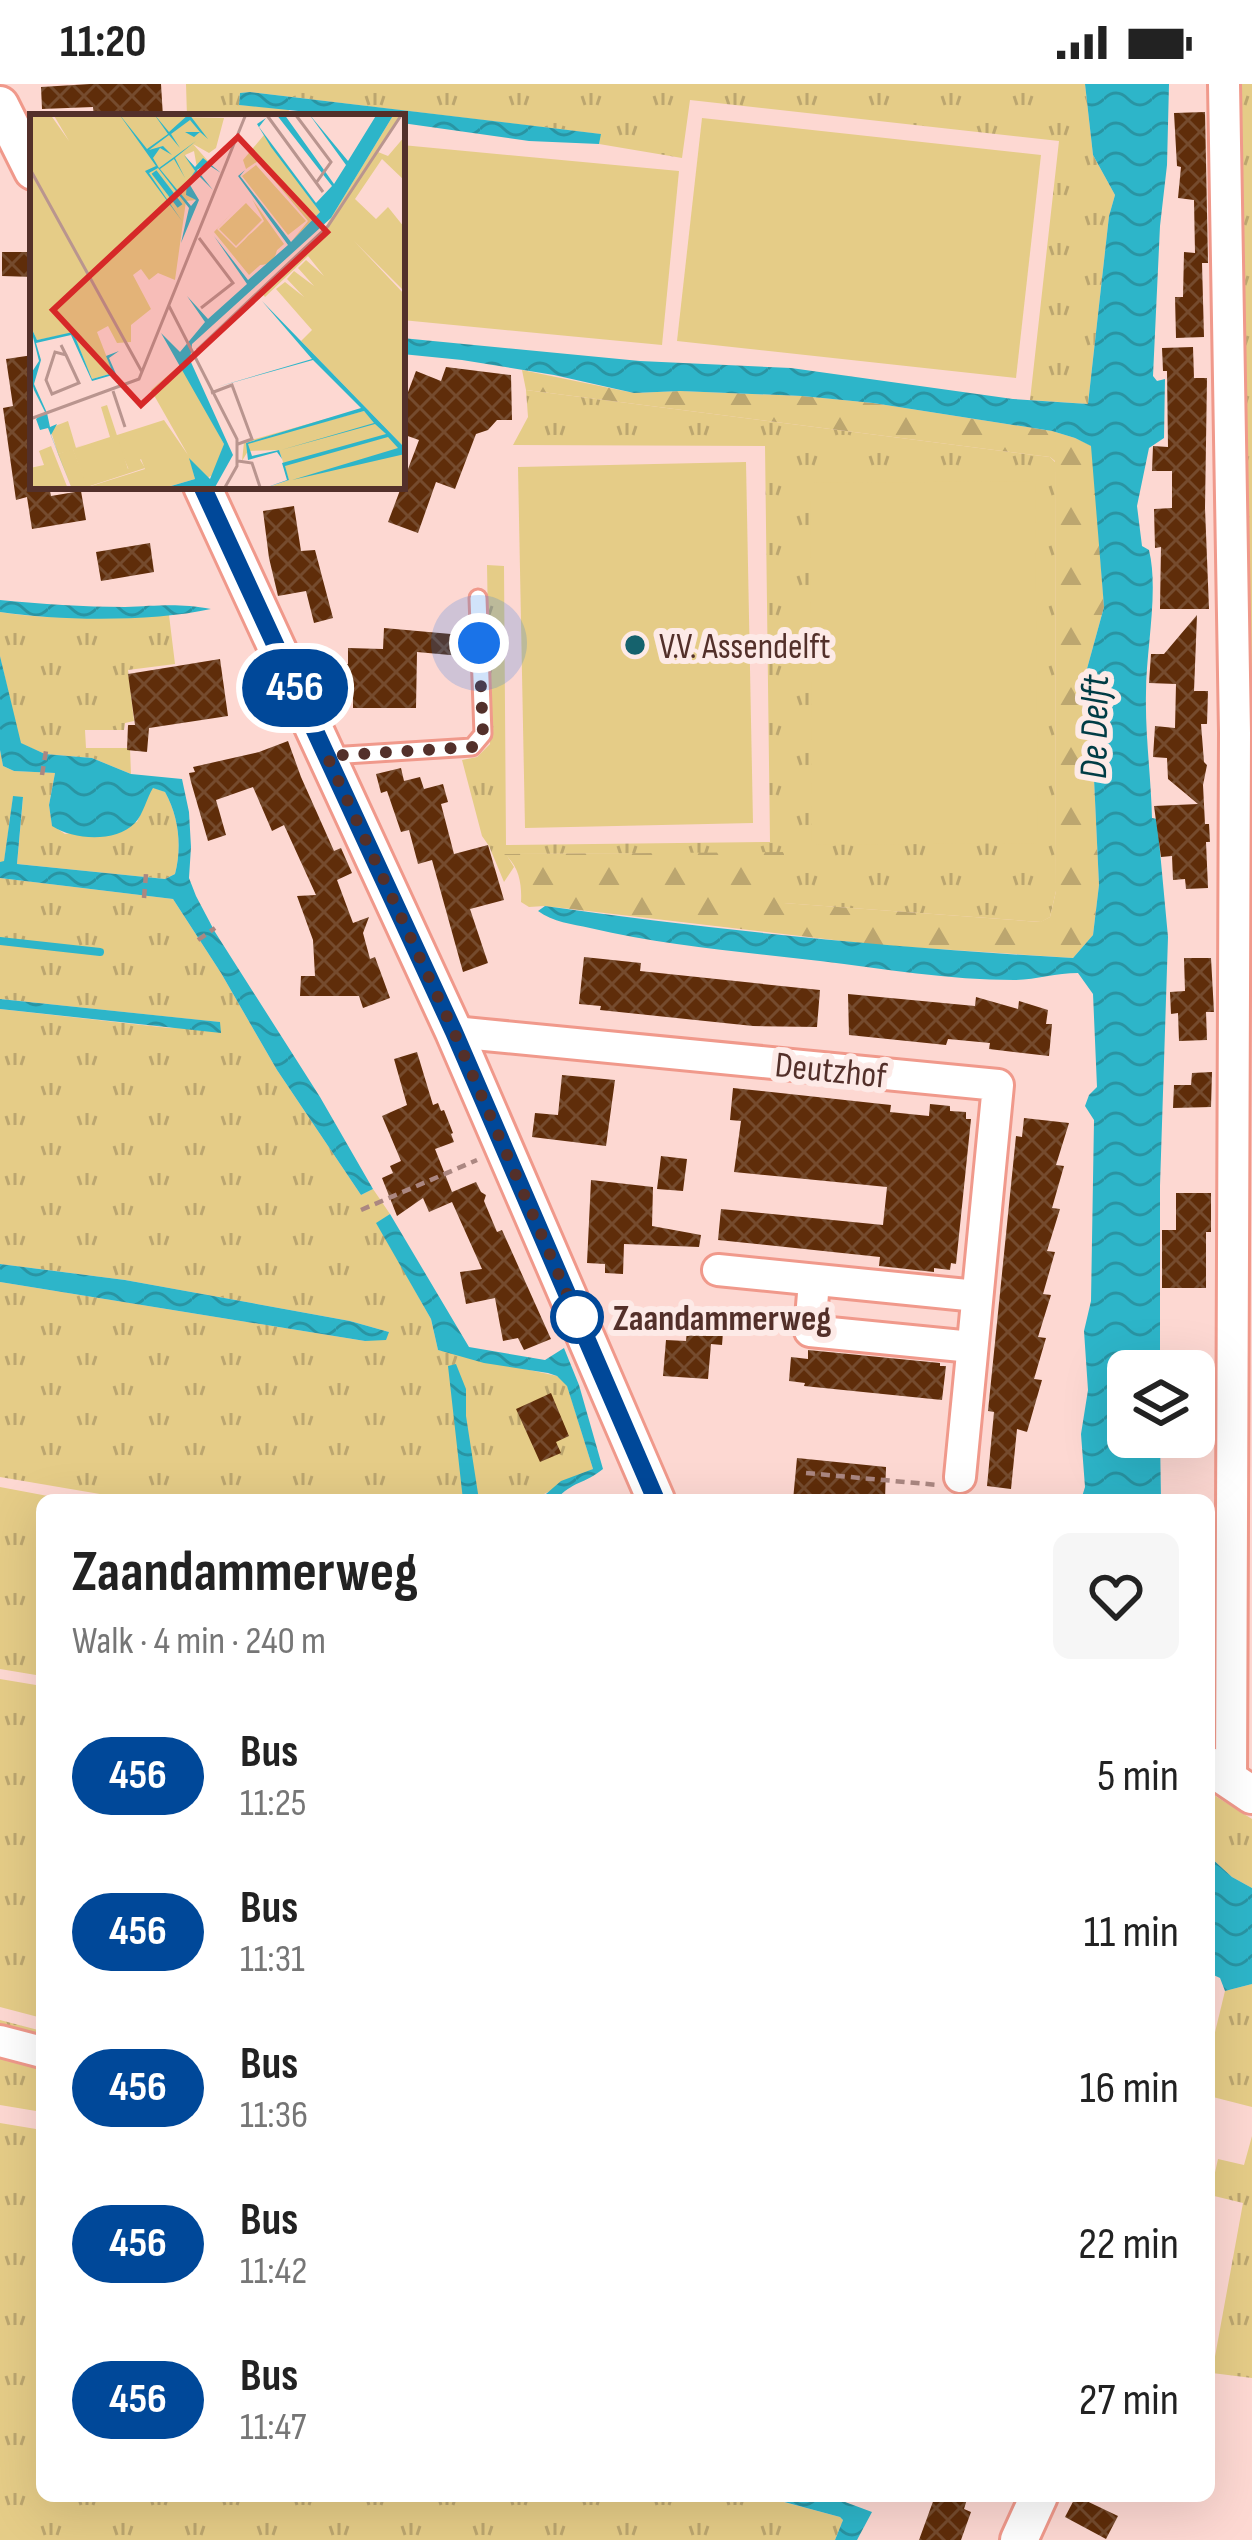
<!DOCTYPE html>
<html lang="en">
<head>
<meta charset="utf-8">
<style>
  :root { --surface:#fff; --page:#f6f6f6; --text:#222; --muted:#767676 }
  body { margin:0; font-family:"Sofia Sans Condensed",sans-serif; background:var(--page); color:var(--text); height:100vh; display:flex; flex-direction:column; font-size:45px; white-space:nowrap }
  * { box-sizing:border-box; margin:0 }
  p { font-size:39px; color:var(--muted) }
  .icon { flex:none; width:66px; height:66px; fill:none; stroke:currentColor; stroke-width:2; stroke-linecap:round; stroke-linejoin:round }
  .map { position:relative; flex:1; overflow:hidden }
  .panel { position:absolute; left:36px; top:1410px; width:1179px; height:1008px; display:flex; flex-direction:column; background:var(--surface); border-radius:18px; box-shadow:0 12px 48px #0002 }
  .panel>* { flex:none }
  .badge { padding:0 24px; border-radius:39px; font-size:42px; line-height:78px }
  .buttons { position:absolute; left:1107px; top:1266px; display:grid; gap:24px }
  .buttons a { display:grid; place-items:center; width:108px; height:108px; border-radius:18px; background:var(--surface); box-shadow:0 12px 48px #0002; font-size:60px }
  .you { position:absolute; width:60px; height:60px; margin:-30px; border:9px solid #fff; border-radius:50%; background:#1a73e8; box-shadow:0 0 0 18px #1a73e833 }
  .map>.badge { position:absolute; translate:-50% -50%; box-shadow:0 0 0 6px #fff }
  .round { display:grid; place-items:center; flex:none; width:126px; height:126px; border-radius:18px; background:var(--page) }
  .summary { display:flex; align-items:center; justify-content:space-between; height:204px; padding:0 36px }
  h1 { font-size:57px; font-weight:700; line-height:90px }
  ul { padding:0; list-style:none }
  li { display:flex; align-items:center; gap:36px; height:156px; padding:0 36px }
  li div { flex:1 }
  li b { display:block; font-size:45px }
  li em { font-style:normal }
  li .badge { min-width:132px; font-weight:700; text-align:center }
  .status { display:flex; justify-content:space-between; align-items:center; height:84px; padding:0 60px; background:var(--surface); direction:ltr }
  .status svg { height:33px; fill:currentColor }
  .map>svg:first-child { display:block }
</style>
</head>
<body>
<div class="status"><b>11:20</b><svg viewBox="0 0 49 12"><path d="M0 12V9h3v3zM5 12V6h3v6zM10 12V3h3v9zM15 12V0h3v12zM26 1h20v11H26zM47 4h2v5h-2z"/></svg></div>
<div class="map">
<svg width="1252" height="2456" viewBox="0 0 1252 2456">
  <defs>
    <pattern id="grass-tufts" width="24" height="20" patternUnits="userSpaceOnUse" patternTransform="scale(3)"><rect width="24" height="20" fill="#e5cc87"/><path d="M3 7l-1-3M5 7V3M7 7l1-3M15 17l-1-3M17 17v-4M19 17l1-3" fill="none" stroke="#bca66f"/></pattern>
    <pattern id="forest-firs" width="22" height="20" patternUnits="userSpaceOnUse" patternTransform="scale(3)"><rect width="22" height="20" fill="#e5cc87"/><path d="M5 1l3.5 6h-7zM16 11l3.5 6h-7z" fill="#bca66f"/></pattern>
    <pattern id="water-waves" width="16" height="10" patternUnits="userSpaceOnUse" patternTransform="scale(3)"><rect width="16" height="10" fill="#2db5c9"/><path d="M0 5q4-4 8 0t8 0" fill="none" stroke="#2994a3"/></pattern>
    <pattern id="building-cross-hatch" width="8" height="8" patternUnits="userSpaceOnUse" patternTransform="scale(3)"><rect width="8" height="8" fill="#5f2d0a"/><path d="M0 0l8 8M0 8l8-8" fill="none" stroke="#754b2e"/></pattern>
  </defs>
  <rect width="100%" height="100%" fill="#fdd8d2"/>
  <!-- grass -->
  <g fill="url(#grass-tufts)">
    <polygon points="186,0 1085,0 1093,71 1115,111 1109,132 1088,320 1030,316 1059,57 690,16 682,74 599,60 600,50 250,8 240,9 239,21 289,25 288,33 187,33"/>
    <polygon points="1232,0 1252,0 1252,865 1243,865"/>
    <polygon points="526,306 1050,373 1055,378 1056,807 1050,833 1041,838 783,819 784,769 506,770 514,783 504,798 489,762 482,752 462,676 477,673 490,660 487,481 504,482 506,761 770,758 765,362 513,361 528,333"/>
    <path d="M0,528C56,537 112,533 169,531L175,580L128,586L134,637L125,639L124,646H85L86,664H130L131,690L92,674L45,670L20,659L0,572Z"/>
    <path d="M0,666L3,682L14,687L55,689L49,721L52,741L65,750L137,738L152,703L165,708C179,733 182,763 175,790L165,795L17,780L23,714L13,713L4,778H0Z"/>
    <polygon points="0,794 173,815 221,889 277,986 361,1111 373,1105 390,1130 377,1139 431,1235 438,1266 557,1292 567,1301 593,1385 544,1410 539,1416 135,1416 0,1393 0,1198 365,1257 389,1248 350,1237 125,1196 0,1180 0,925 169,944 219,938 0,915"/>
    <polygon points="0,1403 69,1416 42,1416 42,1592 0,1585"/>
    <polygon points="0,1595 42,1602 42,1934 0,1923"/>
    <polygon points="1209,1708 1252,1735 1252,1804 1232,1793 1209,1772"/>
    <polygon points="1252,1900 1252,2023 1209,2012 1209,1973 1225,1907"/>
    <polygon points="0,1936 42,1947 42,2028 0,2021"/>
    <polygon points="0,2039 42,2046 42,2412 761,2412 840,2433 843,2436 835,2456 0,2456"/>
    <polygon points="1252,2052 1252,2294 1212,2289 1243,2119 1210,2111 1218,2075 1244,2081"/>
  </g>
  <!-- forest -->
  <path fill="url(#forest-firs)" d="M522,286L634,309L680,307L802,312L873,319L1052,347L1075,354L1092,362L1104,523L1085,592L1094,695L1099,801L1093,851L1073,874L876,861L545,822L529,823L521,818C522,800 519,781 504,770L784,768V819L1040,838L1050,833L1056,807L1055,377L1050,373L526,306Z"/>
  <!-- garden -->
  <g fill="#e5cc87">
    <polygon points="702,34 1041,71 1016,294 677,257"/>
    <polygon points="402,61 679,87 662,261 402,236"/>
    <polygon points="746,378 753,739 525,744 518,383"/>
    <polygon points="1035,397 1038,759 812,761 810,399"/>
  </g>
  <!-- water -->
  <g fill="url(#water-waves)">
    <path d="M1085,0H1169L1167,81L1160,142L1153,292L1157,297L1165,295L1164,354L1149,364L1137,422L1142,462L1149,466C1159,507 1146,565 1146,609C1145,651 1151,692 1152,734L1157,735L1168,853L1160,1102V1287H1128V1353H1160L1161,1416H1081L1085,1403L1081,1350L1088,1306L1084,1247L1091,1217L1094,1036L1085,1022L1089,1011L1097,1003L1093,910L1078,889C1056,889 1035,896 1014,896C949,896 884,885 820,877C743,868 666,862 590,844C572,840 553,838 538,827L545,822C720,847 897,864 1073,874L1093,851L1099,801L1094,695L1085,592L1104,523L1091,362L1075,354L1052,347L873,319L802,312L680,307L634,309L554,291L462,276L402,270V254L640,277L791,284L1013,315L1088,320L1109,132L1115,111L1093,71Z"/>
    <polygon points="250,8 601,50 599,60 529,57 402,39 402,33 357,33 239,21 240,9"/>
    <path d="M0,516C42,520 83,523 125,523C157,522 178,519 211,525C152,538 59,537 0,528Z"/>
    <path d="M0,572L21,659L45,670L92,674L131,690L182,695L189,728L191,763L189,794L196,812L215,848L320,1013L373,1105L361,1111L277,986L221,889L173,815L0,794V778L4,777L13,712L23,713L17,780L165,795L175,790C182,763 179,733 165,708L153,704C147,713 143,731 135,739C115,759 74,756 52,742L49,721L55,689L14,687L3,682L0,666Z"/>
    <polygon points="0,915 220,938 221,949 0,925"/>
    <path d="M390,1130L469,1263L545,1276L564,1264L579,1301L603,1385C585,1400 572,1397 556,1416H539L561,1397L593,1385L567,1302L557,1292L548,1289L484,1279L438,1266L431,1235L376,1139Z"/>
    <polygon points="0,1180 125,1196 350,1237 389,1248 386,1256 365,1257 0,1198"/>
    <polygon points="456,1280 466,1305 466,1332 479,1416 463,1416 448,1282"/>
    <polygon points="1209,1772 1232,1793 1252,1804 1252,1900 1225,1907 1220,1894 1209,1889"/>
    <polygon points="762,2412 829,2412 872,2428 857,2456 835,2456 843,2436 840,2433"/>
  </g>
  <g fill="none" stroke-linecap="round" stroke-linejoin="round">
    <!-- stream -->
    <polyline stroke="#2db5c9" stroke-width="8" points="0,857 100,868"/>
  </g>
  <!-- building -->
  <g fill="url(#building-cross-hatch)">
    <polygon points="90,0 161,0 163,33 94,33 93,23 42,25 41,3"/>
    <polygon points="1205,28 1208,179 1202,179 1204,253 1176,254 1175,213 1183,213 1184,168 1195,169 1194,116 1178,114 1181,83 1177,82 1174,29"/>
    <polygon points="2,168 33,168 33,193 2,192"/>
    <polygon points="1193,263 1194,294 1207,294 1205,424 1209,525 1160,525 1161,463 1155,464 1154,425 1172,424 1172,387 1152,387 1153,362 1168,363 1167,287 1163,287 1162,264"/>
    <polygon points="33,271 33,402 49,402 51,412 81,407 86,436 32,445 27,413 16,416 3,324 13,322 6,275"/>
    <polygon points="446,283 511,291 512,336 497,336 488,346 476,350 455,405 436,398 418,449 388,438 419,356 402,350 402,324 416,287 441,297"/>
    <polygon points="294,422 301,467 315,466 333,534 314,539 306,507 278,512 269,474 263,427"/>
    <polygon points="150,459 154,488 101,497 96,468"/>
    <polygon points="1197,531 1194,607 1208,607 1207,640 1201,640 1204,678 1207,681 1203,701 1205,740 1209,740 1210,758 1206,758 1208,804 1186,805 1185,795 1173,796 1172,772 1161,773 1154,722 1198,720 1168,695 1167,674 1153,673 1155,642 1175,644 1176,600 1149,599 1151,570 1164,570"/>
    <polygon points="384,544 462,551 461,572 417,568 416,624 353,624 353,608 325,609 321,582 348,580 348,564 383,565"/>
    <polygon points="220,575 228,632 149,644 147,668 127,666 128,641 135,641 128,590"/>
    <polygon points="288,657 301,693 334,767 341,764 352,789 337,796 353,839 369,833 363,849 370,875 375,873 390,914 363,924 359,912 300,912 301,892 315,892 313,856 297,812 316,811 284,741 272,747 253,703 216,716 226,751 208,757 191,698 189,689 195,688 193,683 259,668"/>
    <polygon points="401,684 404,697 420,693 424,705 443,700 448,718 441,720 454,770 488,761 504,816 470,825 488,879 463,888 432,776 418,780 409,746 401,748 387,707 381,709 376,690"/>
    <polygon points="584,873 641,879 640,887 820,906 817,943 753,942 600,926 601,922 579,920"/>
    <polygon points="1184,874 1211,874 1214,928 1206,928 1207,956 1179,957 1178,929 1171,930 1170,908 1185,907"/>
    <polygon points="848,910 975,922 976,913 1018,925 1019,917 1048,926 1046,940 1052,940 1049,972 989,965 990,959 948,955 946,961 849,951"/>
    <polygon points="417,968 433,1021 438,1019 441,1027 444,1026 453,1049 451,1050 454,1058 435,1065 452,1108 476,1098 481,1108 486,1111 484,1117 497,1148 502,1146 551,1255 524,1266 518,1254 503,1257 495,1214 466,1220 460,1188 482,1185 452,1118 429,1128 423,1114 397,1132 382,1094 393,1089 390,1082 401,1077 382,1032 407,1021 394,975"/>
    <polygon points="1212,988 1211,1023 1173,1024 1174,1001 1191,1001 1192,989"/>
    <polygon points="562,991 615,996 606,1062 532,1053 535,1029 558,1031"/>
    <polygon points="733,1004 891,1021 890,1028 929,1032 930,1020 950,1022 950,1027 966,1028 966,1035 971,1035 956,1180 951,1179 950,1186 934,1184 934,1188 879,1182 880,1173 718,1156 721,1125 883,1141 887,1103 734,1088 741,1037 730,1036"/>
    <polygon points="1024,1034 1069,1039 1056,1081 1064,1082 1052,1124 1060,1125 1047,1167 1055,1168 1043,1210 1051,1211 1038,1253 1046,1254 1034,1295 1042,1296 1027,1348 1017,1345 1011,1405 987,1402 994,1328 988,1327 1016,1052 1022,1053"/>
    <polygon points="661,1072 687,1075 683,1107 657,1105"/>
    <polygon points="591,1096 653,1103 652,1142 701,1151 699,1163 624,1160 623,1190 605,1189 605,1180 587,1179"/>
    <polygon points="1176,1109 1211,1109 1211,1148 1206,1148 1206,1204 1162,1204 1162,1146 1176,1146"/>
    <polygon points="688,1234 724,1236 722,1261 711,1260 708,1295 663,1292 666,1256 686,1257"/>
    <polygon points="808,1266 940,1279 940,1282 946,1282 942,1316 804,1302 805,1299 789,1297 791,1273 808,1275"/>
    <polygon points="551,1309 569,1352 556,1358 561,1369 540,1378 516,1325"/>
    <polygon points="797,1374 886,1383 885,1416 793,1416"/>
    <polygon points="935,2412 968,2412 964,2425 971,2428 961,2456 919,2456"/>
    <polygon points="1076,2412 1118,2432 1106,2455 1065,2433"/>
  </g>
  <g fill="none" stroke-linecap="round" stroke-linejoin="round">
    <defs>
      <polyline id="service" points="330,672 472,663 483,650 478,514"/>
      <g id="minor">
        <polyline points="1224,0 1235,649 1231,1696"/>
        <polyline points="454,948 998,1001 960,1393"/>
        <polyline points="718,1186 977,1212"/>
        <polyline points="814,1197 810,1247 972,1263"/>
        <polyline points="0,1957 42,1968"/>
      </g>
      <g id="tertiary">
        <polyline points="0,21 33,87"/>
        <polyline points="202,402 454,948 656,1416"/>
        <polyline points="1209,1682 1252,1711"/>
        <polyline points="1019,2456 1039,2412"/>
      </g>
    </defs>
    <!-- service casing -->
    <use href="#service" stroke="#f0998b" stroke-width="21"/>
    <!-- minor casing -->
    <use href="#minor" stroke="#f0998b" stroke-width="36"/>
    <!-- tertiary casing -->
    <use href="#tertiary" stroke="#f0998b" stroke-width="42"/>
    <!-- path -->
    <g stroke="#ab8781" stroke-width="4.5" stroke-dasharray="9 6" stroke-linecap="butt">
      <polyline points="42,691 46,667"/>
      <polyline points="144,814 146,790"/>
      <polyline points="198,856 215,844"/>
      <polyline points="361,1126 477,1076"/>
      <polyline points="806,1389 938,1401"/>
    </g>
    <!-- service -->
    <use href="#service" stroke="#fff" stroke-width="15"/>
    <!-- minor -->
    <use href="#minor" stroke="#fff" stroke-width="30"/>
    <!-- tertiary -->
    <use href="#tertiary" stroke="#fff" stroke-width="36"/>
  </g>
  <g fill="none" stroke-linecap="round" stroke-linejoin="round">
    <defs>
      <polyline id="line" points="202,402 454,948 656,1416"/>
    </defs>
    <!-- line casing -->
    <use href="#line" stroke="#fff" stroke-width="27"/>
    <!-- line -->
    <use href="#line" stroke="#004899" stroke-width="18"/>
    <!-- walk -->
    <polyline stroke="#53302a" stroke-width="12" stroke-dasharray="0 21.6" points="479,559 483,650 472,663 327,672 454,948 580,1240 577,1233"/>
  </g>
  <!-- markers -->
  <circle fill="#15626d" stroke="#fdeae7" stroke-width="4.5" cx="635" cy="561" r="12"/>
  <circle fill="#fff" stroke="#004899" stroke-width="6" cx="577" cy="1233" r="24"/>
  <g text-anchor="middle" stroke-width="12" stroke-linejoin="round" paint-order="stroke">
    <!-- poi labels -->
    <g font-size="36" fill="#53302a" stroke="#fdeae7" text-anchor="start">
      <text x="659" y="574">V.V. Assendelft</text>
    </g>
    <!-- street labels -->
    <g font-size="36" fill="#53302a" stroke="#fdeae7">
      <text transform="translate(831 985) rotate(6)" y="13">Deutzhof</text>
    </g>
    <!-- stop labels -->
    <g font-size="36" font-weight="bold" fill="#53302a" stroke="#fdeae7" text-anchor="start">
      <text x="613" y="1246">Zaandammerweg</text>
    </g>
    <!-- water labels -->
    <g font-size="39" font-style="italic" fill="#003c45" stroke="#fdeae7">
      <text transform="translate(1093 643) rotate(-89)" y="14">De Delft</text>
    </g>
  </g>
  <!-- overview -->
  <g transform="translate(30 30)">
    <rect width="375" height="375" fill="#fdd8d2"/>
    <path d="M0,0H20L39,27L23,0L194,4L186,34L179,39L163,30L178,47L167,54L164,37L155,41L165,57L156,81L166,86L156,87L145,166L128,159L119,166L111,155L103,161L121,195L101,211V228L87,229L78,212L67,218L83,259L62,265L43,219L7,226L0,211ZM364,0H371L348,38L358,42L375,22V67L352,45L325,85L346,105L358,93L374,113L375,178L324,127L375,181V334L271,227L282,216L246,175L255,168L274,183L257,165L264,157L284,172L268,154L276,146L294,162L278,142L235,183L231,178L293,117ZM234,21L290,98L261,128L278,107L228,47L216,55L213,46ZM222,85L254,130L219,161L184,118L206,94L187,115L206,134L234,107ZM151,250L194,330L183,361L173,366L160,345L165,365L131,375H42L28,340L56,330L43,335L58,373L115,355L111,345L99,356L84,322L134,306L158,341L121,276ZM324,297L216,329L334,297L375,340V375H234L259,366L249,336L218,337L212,347L214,328ZM21,332L38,375H0V354L14,351L9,337Z" fill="#e5cc87"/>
    <path d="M77,291L98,355L109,344L115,354L57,373L43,336L28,340L20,314L38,307L46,334L80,323L71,293Z" fill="#e5cc87"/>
    <path d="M226,51L276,107L258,121L212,62ZM216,89L232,106L206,132L189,115ZM213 134a17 17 0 1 1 34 0a17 17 0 1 1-34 0Z" fill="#e5cc87"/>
    <path d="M89,0L117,35L138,20L124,0L139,18L159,0L178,25L170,18L164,23L155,18H170L160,6L141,20L150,34L139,21L119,36L133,32L142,41L130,34L123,44L129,54L166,27L145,44L155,64L144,45L130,55L149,78L155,74L151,80L161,92L166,86L156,81L157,69L165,57L154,41L165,53L173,44L191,59L177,50L167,56L183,76L167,60L160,71L169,86L151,129L159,94L128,54L119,59L152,107L115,57L126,52ZM246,0H254L304,70L316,51L279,0L318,47L347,0H364L301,104L162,230L160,246L203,341L184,375H131L165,365L159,344L180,365L194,330L131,219L150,238L175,208L157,182L178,205L217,170L184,122L218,166L258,131L208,62L215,56L210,62L261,128L290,98L241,33L227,10L236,4L229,13L286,89L302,72ZM232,187L375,334V340L262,366L368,334L358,323L255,352L259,366L232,375L257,366L252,349L356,320L345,310L251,336L344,309L334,297L218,330L222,342L249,336L252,345L247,338L218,346L216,329L331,294L283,246L187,273L282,245ZM0,211L7,226L43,218L62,265L83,259L76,242L89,237L79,244L86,260L62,267L41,221L6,229L11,246L4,270L17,299L20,313L27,310L21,321L42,375L18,314L10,316L6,305L15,298L4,276L0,261L9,247Z" fill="#2db5c9"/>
    <path fill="none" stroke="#2db5c9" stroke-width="6" d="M124,58L150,92"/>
    <path fill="none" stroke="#b9958f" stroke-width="3" d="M236,0L293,78M265,0L301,48L286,69M0,55L112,258M169,124L203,169L171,194M139,192L207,325V352L194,375M31,231L36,241L25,238L16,266L22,280L49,269L36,241M167,236L298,112L372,0M83,277L95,313M181,279L202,271L222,325L208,330M0,305L109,265L216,0M208,347L222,349L230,373"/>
    <path fill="#d62828" fill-opacity="0.15" stroke="#d62828" stroke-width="6" d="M208,23L297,118L111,291L23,196Z"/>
    <rect width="375" height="375" fill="none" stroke="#53302a" stroke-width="6"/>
  </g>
</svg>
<div class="buttons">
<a><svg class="icon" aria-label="layers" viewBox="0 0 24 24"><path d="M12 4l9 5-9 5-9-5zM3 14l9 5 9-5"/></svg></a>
</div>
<div class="you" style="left:479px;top:559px"></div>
<b class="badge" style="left:295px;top:604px;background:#004899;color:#fff">456</b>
<section class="panel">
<div class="summary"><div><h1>Zaandammerweg</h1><p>Walk · 4 min · 240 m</p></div><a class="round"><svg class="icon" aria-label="heart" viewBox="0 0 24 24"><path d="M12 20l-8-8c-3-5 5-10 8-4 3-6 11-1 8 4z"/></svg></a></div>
<ul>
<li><span class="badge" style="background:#004899;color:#fff">456</span><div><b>Bus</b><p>11:25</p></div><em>5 min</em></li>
<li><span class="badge" style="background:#004899;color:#fff">456</span><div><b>Bus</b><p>11:31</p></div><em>11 min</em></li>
<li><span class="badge" style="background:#004899;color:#fff">456</span><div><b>Bus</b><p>11:36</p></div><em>16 min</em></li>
<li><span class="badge" style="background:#004899;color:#fff">456</span><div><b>Bus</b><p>11:42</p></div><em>22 min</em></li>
<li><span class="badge" style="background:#004899;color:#fff">456</span><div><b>Bus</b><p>11:47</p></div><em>27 min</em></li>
</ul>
</section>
</div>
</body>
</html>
